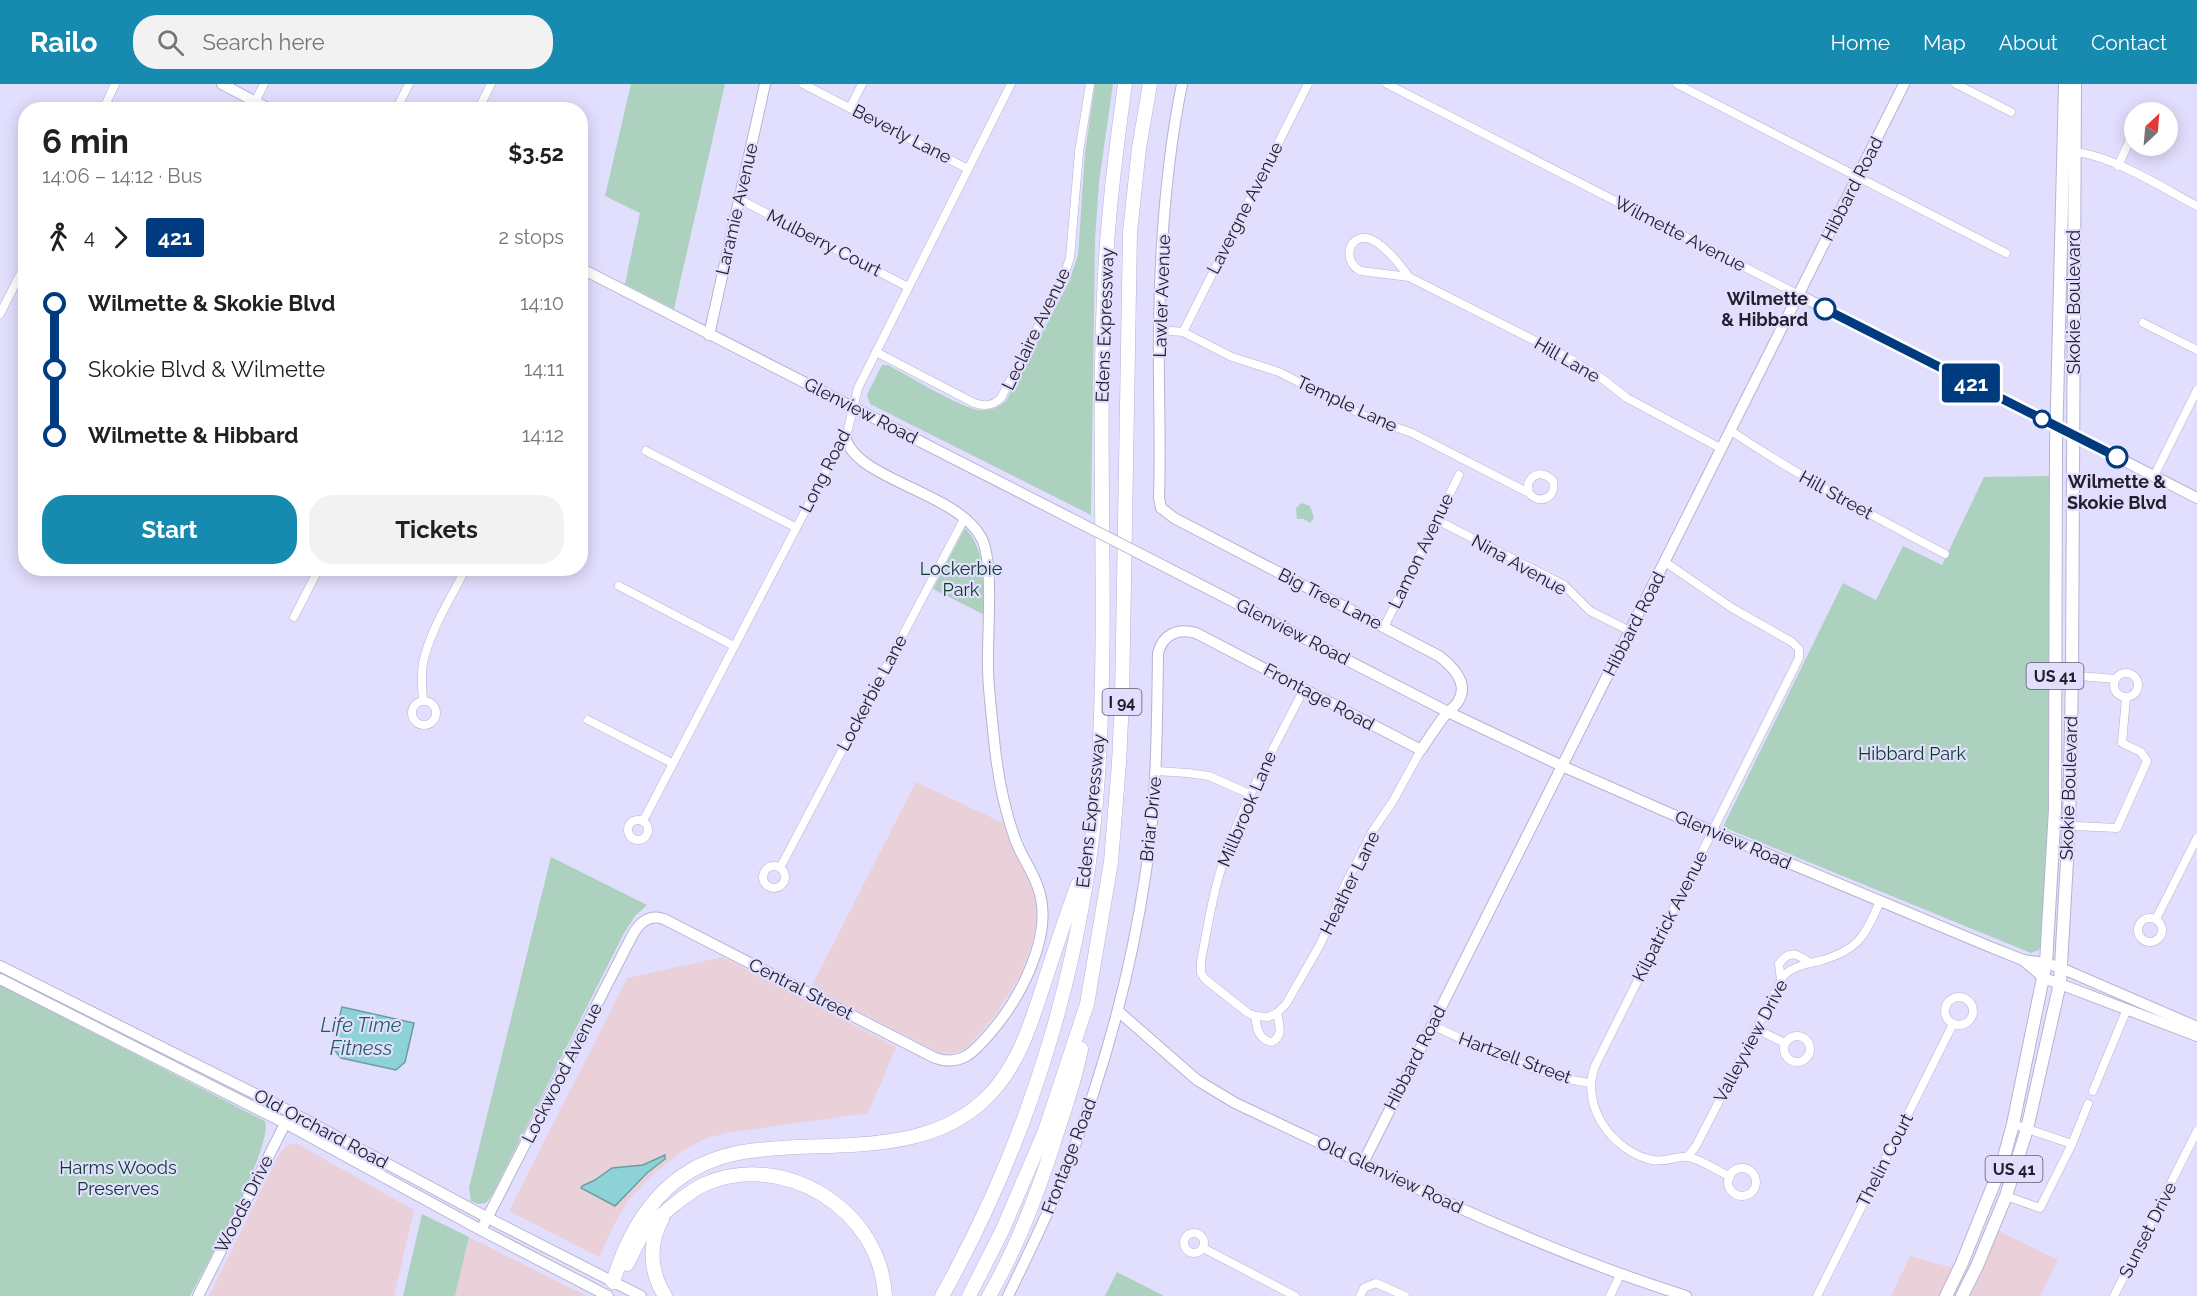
<!DOCTYPE html>
<html lang="en">
<head>
<meta charset="utf-8">
<style>
  :root { --surface:#fff; --page:#f2f2f2; --text:#202124; --muted:#757577; --accent:#178aaf }
  body { margin:0; font-family:Raleway,sans-serif; background:var(--page); color:var(--text); height:100vh; display:flex; flex-direction:column; font-size:22px; white-space:nowrap }
  * { box-sizing:border-box; margin:0 }
  p { font-size:20px; color:var(--muted) }
  .icon { flex:none; width:33px; height:33px; fill:none; stroke:currentColor; stroke-width:2; stroke-linecap:round; stroke-linejoin:round }
  .map { position:relative; flex:1; overflow:hidden }
  .sheet { position:absolute; left:18px; top:18px; width:570px; height:474px; display:flex; flex-direction:column; background:var(--surface); border-radius:24px; box-shadow:0 3px 15px #0003 }
  .sheet>* { flex:none }
  .badge { padding:0 12px; border-radius:4px; font-size:21px; line-height:39px }
  .needle { width:39px; rotate:26deg }
  .buttons { position:absolute; left:2124px; top:18px; display:grid; gap:12px }
  .buttons a { display:grid; place-items:center; width:54px; height:54px; border-radius:50%; background:var(--surface); box-shadow:0 3px 15px #0003; font-size:30px }
  .map>.badge { position:absolute; translate:-50% -50%; box-shadow:0 0 0 3px #fff }
  .legs { display:flex; align-items:center; gap:9px; height:66px; padding:0 24px; font-size:20px }
  .legs p { margin-inline-start:auto }
  .headline { display:flex; align-items:center; justify-content:space-between; height:102px; padding:0 24px }
  h1 { font-size:33px; font-weight:700; line-height:45px }
  .button { display:flex; gap:12px; margin-top:auto; padding:12px 24px }
  .button a { flex:1; height:69px; border-radius:24px; background:var(--accent); color:#fff; font-size:24px; font-weight:700; line-height:69px; text-align:center }
  .button a+a { background:var(--page); color:var(--text) }
  ul { padding:0 24px; list-style:none }
  li { display:flex; align-items:center; gap:21px; height:66px; font-size:22px }
  li i { display:grid; place-items:center; width:9px; height:100%; margin:0 8px; background:currentColor }
  li i::after { content:''; width:15px; height:15px; margin:-8px; border:4px solid; border-radius:50%; background:var(--surface) }
  li p { margin-inline-start:auto }
  li:first-child i { background:linear-gradient(#0000 50%,currentColor 0) }
  li:last-child i { background:linear-gradient(currentColor 50%,#0000 0) }
  header { display:flex; align-items:center; gap:36px; box-sizing:border-box; height:84px; padding:0 30px; background:var(--accent); color:#fff }
  header strong { font-size:28px }
  nav { display:flex; gap:33px; margin-inline-start:auto; font-size:21px }
  .search { width:420px; height:54px; background:var(--page); display:flex; align-items:center; gap:15px; box-sizing:border-box; padding:0 21px; border-radius:24px; color:var(--muted); font-size:22px }
  .map>svg:first-child { display:block }
</style>
</head>
<body>
<header>
<strong>Railo</strong>
<div class="search"><svg class="icon" aria-label="search" viewBox="0 0 24 24"><circle cx="10" cy="10" r="6"/><path d="M15 15l6 6"/></svg>Search here</div>
<nav><a>Home</a><a>Map</a><a>About</a><a>Contact</a></nav>
</header>
<div class="map">
<svg width="2197" height="1212" viewBox="0 0 2197 1212">
  <rect width="100%" height="100%" fill="#e2defe"/>
  <!-- commercial -->
  <g fill="#ead1d9">
    <polygon points="916,698 1003,739 1014,768 1033,805 1037,823 1037,834 1032,859 1021,890 994,933 966,965 953,969 938,968 811,903"/>
    <polygon points="723,873 896,963 868,1029 726,1049 704,1055 683,1067 656,1088 630,1114 617,1135 599,1173 509,1127 627,894"/>
    <polygon points="296,1059 414,1126 394,1212 209,1212 279,1070 287,1061"/>
    <polygon points="1999,1147 2058,1176 2040,1212 1968,1212"/>
    <polygon points="469,1153 587,1212 455,1212"/>
    <polygon points="1910,1172 1953,1184 1939,1212 1891,1212"/>
  </g>
  <!-- green -->
  <g fill="#acd1be">
    <polygon points="631,0 725,0 674,225 625,200 640,129 605,112"/>
    <path d="M1095,0H1113L1099,98L1095,156L1091,431L870,320L867,311L882,281H888C907,291 962,325 980,326C991,327 998,324 1006,317L1069,198L1078,171L1085,69Z"/>
    <polygon points="2051,392 2048,762 2041,865 2031,869 1723,743 1843,499 1876,516 1903,462 1942,481 1984,393"/>
    <polygon points="1301,419 1310,422 1314,434 1310,439 1304,435 1297,435 1296,424"/>
    <path d="M965,444C987,467 983,500 983,530L933,505Z"/>
    <polygon points="551,773 647,821 635,832 624,849 492,1111 486,1119 478,1120 471,1117 469,1104"/>
    <path d="M0,901L265,1037C274,1062 205,1183 190,1212H0Z"/>
    <polygon points="422,1130 469,1153 455,1212 403,1212"/>
    <polygon points="1117,1188 1164,1212 1105,1212"/>
  </g>
  <!-- water -->
  <g fill="#8cd2d7" stroke="#6c9da4" stroke-width="1.5">
    <polygon points="342,923 414,939 405,978 396,986 341,974 332,963"/>
    <polygon points="665,1071 665,1075 647,1089 615,1122 581,1104 582,1102 595,1096 612,1084 643,1081"/>
  </g>
  <g fill="none" stroke-linecap="round" stroke-linejoin="round">
    <defs>
      <g id="street">
        <polyline points="803,0 968,85"/>
        <polyline points="1387,0 1799,211"/>
        <polyline points="1677,0 2006,169"/>
        <polyline points="1956,0 2011,28"/>
        <polyline points="850,24 862,0"/>
        <polyline points="103,26 115,0"/>
        <polyline points="251,26 264,0"/>
        <polyline points="396,26 409,0"/>
        <polyline points="478,26 491,0"/>
        <path d="M2073,68C2110,70 2163,104 2197,122"/>
        <polyline points="2118,82 2134,47"/>
        <polyline points="739,115 908,203"/>
        <path d="M1409,193L1361,187C1343,179 1347,152 1366,154C1381,156 1401,182 1409,193L1567,273L1604,296L1627,314L1722,365"/>
        <polyline points="0,230 26,179"/>
        <polyline points="2143,239 2197,266"/>
        <path d="M1159,246L1183,248L1232,273L1279,288L1367,333L1412,349L1529,409C1540,422 1557,413 1553,397C1544,387 1533,388 1528,400L1529,409"/>
        <polyline points="1183,248 1308,0"/>
        <path d="M876,268L974,319C985,323 993,322 1001,314L1062,197L1070,174L1079,68L1090,0"/>
        <path d="M1731,347C1800,393 1871,431 1945,470"/>
        <polyline points="646,367 795,443"/>
        <polyline points="2154,392 2197,306"/>
        <polyline points="1437,436 1564,501 1590,527 1630,547"/>
        <path d="M1665,478L1732,524L1792,558L1799,565V574L1595,982C1580,1022 1612,1067 1652,1076C1666,1079 1678,1071 1688,1073C1697,1074 1721,1088 1730,1093"/>
        <polyline points="619,502 734,562"/>
        <polyline points="294,533 319,484"/>
        <polyline points="1384,543 1459,391"/>
        <circle cx="2126" cy="601" r="12"/>
        <polyline points="2055,590 2116,595"/>
        <path d="M1304,605C1276,660 1245,714 1225,773C1213,806 1208,842 1201,877V889L1205,895L1248,929L1255,932L1268,933L1277,929L1286,920L1321,859L1345,801L1358,776L1372,748L1393,717L1421,666"/>
        <path d="M423,616C422,604 421,591 423,579C430,546 451,514 466,484"/>
        <circle cx="424" cy="629" r="12"/>
        <polyline points="588,636 672,679"/>
        <polyline points="1156,687 1188,689 1209,692 1250,710"/>
        <circle cx="638" cy="746" r="10"/>
        <polyline points="643,737 848,345 858,304 1011,0"/>
        <polyline points="2054,741 2117,744 2147,677 2141,668 2122,659 2126,614"/>
        <circle cx="774" cy="793" r="11"/>
        <polyline points="780,784 964,435"/>
        <circle cx="2150" cy="846" r="12"/>
        <polyline points="2156,835 2197,754"/>
        <path d="M1781,896L1779,880C1789,865 1798,870 1810,879"/>
        <circle cx="1959" cy="927" r="14"/>
        <path d="M1255,932C1257,944 1258,956 1272,958C1284,951 1279,941 1277,929"/>
        <path d="M1432,941C1478,963 1540,993 1591,999"/>
        <polyline points="1756,945 1785,959"/>
        <circle cx="1797" cy="965" r="13"/>
        <polyline points="2093,1007 2127,925"/>
        <polyline points="2013,1040 2072,1060"/>
        <path d="M1688,1072L1696,1062L1784,891C1794,882 1807,880 1819,877C1857,867 1866,852 1880,817"/>
        <circle cx="1742" cy="1098" r="14"/>
        <polyline points="2006,1112 2040,1124 2072,1060 2088,1020"/>
        <circle cx="1194" cy="1159" r="10"/>
        <polyline points="1203,1164 1295,1212"/>
        <polyline points="1360,1212 1364,1204 1376,1199 1405,1212"/>
        <polyline points="1610,1212 1620,1191"/>
        <polyline points="1817,1212 1953,940"/>
        <polyline points="2114,1212 2197,1047"/>
      </g>
      <g id="secondary">
        <polyline points="222,0 271,26"/>
        <polyline points="580,184 1076,437"/>
        <polyline points="1799,211 2197,414"/>
        <polyline points="709,251 765,0"/>
        <polyline points="1158,479 1448,628 1562,682 1669,729 1988,862 2023,876 2046,879 2061,884 2197,943"/>
        <polyline points="2023,876 2044,894 2197,952"/>
        <polyline points="0,882 291,1028 488,1134 641,1212"/>
        <polyline points="0,895 285,1039 481,1146 608,1212"/>
        <path d="M1118,927L1197,996L1235,1019C1383,1088 1530,1163 1686,1212"/>
        <polyline points="1363,1079 1904,0"/>
        <path d="M481,1146L633,850C640,838 649,830 664,835L935,974C962,983 975,967 992,947C1020,914 1052,854 1040,810C1035,789 1020,772 1014,752C1002,718 996,681 993,645C991,624 988,603 988,582C987,551 994,481 982,455C958,407 852,396 845,351"/>
        <polyline points="198,1212 288,1034"/>
        <path d="M1008,1212C1028,1171 1048,1130 1065,1088C1103,991 1131,890 1146,787C1157,715 1157,642 1158,569C1163,550 1178,544 1196,549L1421,666C1429,654 1437,641 1446,630C1450,626 1457,621 1459,616C1469,598 1452,582 1439,572L1174,434L1161,424L1159,414C1161,358 1158,302 1159,245C1160,165 1166,79 1182,0"/>
      </g>
      <g id="primary">
        <polyline points="1946,1212 1962,1179 2003,1077 2013,1040 2046,879 2055,725 2056,361 2065,0"/>
        <polyline points="1962,1212 1977,1182 2006,1112 2027,1045 2060,899 2069,742 2072,592 2075,0"/>
      </g>
      <g id="highway">
        <path d="M662,1135C648,1160 650,1188 665,1212"/>
        <path d="M627,1180C633,1170 637,1156 645,1148C656,1134 689,1107 705,1100C784,1066 881,1126 885,1212"/>
        <path d="M613,1198C633,1132 671,1080 743,1068C779,1062 816,1063 852,1061C899,1058 945,1051 982,1018C1019,985 1032,936 1047,890C1057,860 1067,830 1078,800"/>
        <path d="M942,1212C1031,1053 1086,873 1098,691C1109,525 1096,358 1105,192C1108,128 1116,64 1125,0"/>
        <polyline points="969,1212 1002,1147 1045,1047 1087,920 1111,778 1119,679 1122,615 1130,148 1139,64 1150,0"/>
        <path d="M989,1212C1017,1164 1037,1111 1054,1058C1064,1027 1075,997 1081,965"/>
      </g>
    </defs>
    <!-- street casing -->
    <use href="#street" stroke="#b6b3d1" stroke-width="9"/>
    <!-- secondary casing -->
    <use href="#secondary" stroke="#b6b3d1" stroke-width="12"/>
    <!-- primary casing -->
    <use href="#primary" stroke="#b6b3d1" stroke-width="14"/>
    <!-- highway casing -->
    <use href="#highway" stroke="#b6b3d1" stroke-width="15"/>
    <!-- street -->
    <use href="#street" stroke="#fff" stroke-width="8"/>
    <!-- secondary -->
    <use href="#secondary" stroke="#fff" stroke-width="10"/>
    <!-- primary -->
    <use href="#primary" stroke="#fff" stroke-width="12"/>
    <!-- highway -->
    <use href="#highway" stroke="#fff" stroke-width="14"/>
    <defs>
      <polyline id="secondary-bridge" points="1076,437 1158,479"/>
    </defs>
    <!-- secondary-bridge casing -->
    <use href="#secondary-bridge" stroke="#b6b3d1" stroke-width="12" stroke-linecap="butt"/>
    <!-- secondary-bridge -->
    <use href="#secondary-bridge" stroke="#fff" stroke-width="10"/>
  </g>
  <g fill="none" stroke-linecap="round" stroke-linejoin="round">
    <defs>
      <polyline id="line-1" points="1825,225 2117,373"/>
    </defs>
    <!-- line-1 casing -->
    <use href="#line-1" stroke="#fff" stroke-width="14"/>
    <!-- line-1 -->
    <use href="#line-1" stroke="#003b80" stroke-width="9"/>
  </g>
  <!-- markers -->
  <g fill="#fff" stroke="#003b80" stroke-width="3">
    <circle cx="1825" cy="225" r="10"/>
    <circle cx="2042" cy="335" r="8"/>
    <circle cx="2117" cy="373" r="10"/>
  </g>
  <g text-anchor="middle" stroke-width="4.5" stroke-linejoin="round" paint-order="stroke">
    <!-- shield labels -->
    <g fill="#e2defe" stroke="#5c596b" stroke-width="1.5">
      <rect x="2026.5" y="579" width="57" height="26" rx="4.5"/>
      <rect x="1102.5" y="605" width="39" height="26" rx="4.5"/>
      <rect x="1985.5" y="1072" width="57" height="26" rx="4.5"/>
    </g>
    <g font-size="16" font-weight="bold" fill="#22202c">
      <text x="2055" y="598">US 41</text>
      <text x="1122" y="624">I 94</text>
      <text x="2014" y="1091">US 41</text>
    </g>
    <!-- street labels -->
    <g font-size="18" fill="#22202c" stroke="#e2defe">
      <text transform="translate(902 50) rotate(27)" y="6">Beverly Lane</text>
      <text transform="translate(1852 105) rotate(-63)" y="6">Hibbard Road</text>
      <text transform="translate(1245 124) rotate(-63)" y="6">Lavergne Avenue</text>
      <text transform="translate(737 125) rotate(-77)" y="6">Laramie Avenue</text>
      <text transform="translate(1680 150) rotate(27)" y="6">Wilmette Avenue</text>
      <text transform="translate(824 159) rotate(27)" y="6">Mulberry Court</text>
      <text transform="translate(1162 212) rotate(-88)" y="6">Lawler Avenue</text>
      <text transform="translate(2074 218) rotate(-90)" y="6">Skokie Boulevard</text>
      <text transform="translate(1105 241) rotate(-88)" y="6">Edens Expressway</text>
      <text transform="translate(1036 245) rotate(-64)" y="6">Leclaire Avenue</text>
      <text transform="translate(1567 276) rotate(30)" y="6">Hill Lane</text>
      <text transform="translate(1347 320) rotate(25)" y="6">Temple Lane</text>
      <text transform="translate(861 327) rotate(27)" y="6">Glenview Road</text>
      <text transform="translate(825 387) rotate(-63)" y="6">Long Road</text>
      <text transform="translate(1836 411) rotate(29)" y="6">Hill Street</text>
      <text transform="translate(1421 467) rotate(-64)" y="6">Lamon Avenue</text>
      <text transform="translate(1519 481) rotate(29)" y="6">Nina Avenue</text>
      <text transform="translate(1330 515) rotate(27)" y="6">Big Tree Lane</text>
      <text transform="translate(1634 540) rotate(-63)" y="6">Hibbard Road</text>
      <text transform="translate(1293 548) rotate(27)" y="6">Glenview Road</text>
      <text transform="translate(872 609) rotate(-62)" y="6">Lockerbie Lane</text>
      <text transform="translate(1319 613) rotate(28)" y="6">Frontage Road</text>
      <text transform="translate(2069 704) rotate(-88)" y="6">Skokie Boulevard</text>
      <text transform="translate(1247 725) rotate(-67)" y="6">Millbrook Lane</text>
      <text transform="translate(1091 727) rotate(-84)" y="6">Edens Expressway</text>
      <text transform="translate(1151 735) rotate(-84)" y="6">Briar Drive</text>
      <text transform="translate(1733 756) rotate(23)" y="6">Glenview Road</text>
      <text transform="translate(1350 799) rotate(-64)" y="6">Heather Lane</text>
      <text transform="translate(1670 832) rotate(-63)" y="6">Kilpatrick Avenue</text>
      <text transform="translate(801 905) rotate(27)" y="6">Central Street</text>
      <text transform="translate(1751 957) rotate(-62)" y="6">Valleyview Drive</text>
      <text transform="translate(1415 974) rotate(-63)" y="6">Hibbard Road</text>
      <text transform="translate(1515 974) rotate(20)" y="6">Hartzell Street</text>
      <text transform="translate(562 989) rotate(-63)" y="6">Lockwood Avenue</text>
      <text transform="translate(321 1045) rotate(28)" y="6">Old Orchard Road</text>
      <text transform="translate(1069 1072) rotate(-69)" y="6">Frontage Road</text>
      <text transform="translate(1885 1076) rotate(-63)" y="6">Thelin Court</text>
      <text transform="translate(1390 1091) rotate(25)" y="6">Old Glenview Road</text>
      <text transform="translate(244 1120) rotate(-63)" y="6">Woods Drive</text>
      <text transform="translate(2148 1146) rotate(-63)" y="6">Sunset Drive</text>
    </g>
    <!-- stop labels -->
    <g font-size="18" font-weight="bold" fill="#22202c" stroke="#e2defe" text-anchor="end">
      <text x="1808" y="221">Wilmette<tspan x="1808" dy="21">&amp; Hibbard</tspan></text>
      <text x="2117" y="404" text-anchor="middle">Wilmette &amp;<tspan x="2117" dy="21">Skokie Blvd</tspan></text>
    </g>
    <!-- park labels -->
    <g font-size="18" fill="#093a28" stroke="#e2defe">
      <text x="961" y="491">Lockerbie<tspan x="961" dy="21">Park</tspan></text>
      <text x="1912" y="676">Hibbard Park</text>
      <text x="118" y="1090">Harms Woods<tspan x="118" dy="21">Preserves</tspan></text>
    </g>
    <!-- water labels -->
    <g font-size="20" font-style="italic" fill="#245e62" stroke="#e2defe">
      <text x="361" y="948">Life Time<tspan x="361" dy="23">Fitness</tspan></text>
    </g>
  </g>
</svg>
<div class="buttons">
<a><svg class="needle" viewBox="-14 -14 28 28"><path d="M0-13l5 13h-10z" fill="#e53935"/><path d="M0 13l5-13h-10z" fill="#757577"/></svg></a>
</div>
<b class="badge" style="left:1971px;top:299px;background:#003b80;color:#fff">421</b>
<section class="sheet">
<div class="headline"><div><h1>6 min</h1><p>14:06 – 14:12 · Bus</p></div><b>$3.52</b></div>
<div class="legs"><svg class="icon" aria-label="walk" viewBox="0 0 24 24"><circle cx="13" cy="4" r="2"/><path d="M13 8l-2 6 4 7M11 14l-3 7M7 12l3-4h3l4 4"/></svg>4<svg class="icon" aria-label="forward" viewBox="0 0 24 24"><path d="M9 5l7 7-7 7"/></svg><b class="badge" style="background:#003b80;color:#fff">421</b><p>2 stops</p></div>
<ul>
<li><i style="color:#003b80"></i><b>Wilmette &amp; Skokie Blvd</b><p>14:10</p></li>
<li><i style="color:#003b80"></i><span>Skokie Blvd &amp; Wilmette</span><p>14:11</p></li>
<li><i style="color:#003b80"></i><b>Wilmette &amp; Hibbard</b><p>14:12</p></li>
</ul>
<div class="button"><a>Start</a><a>Tickets</a></div>
</section>
</div>
</body>
</html>
